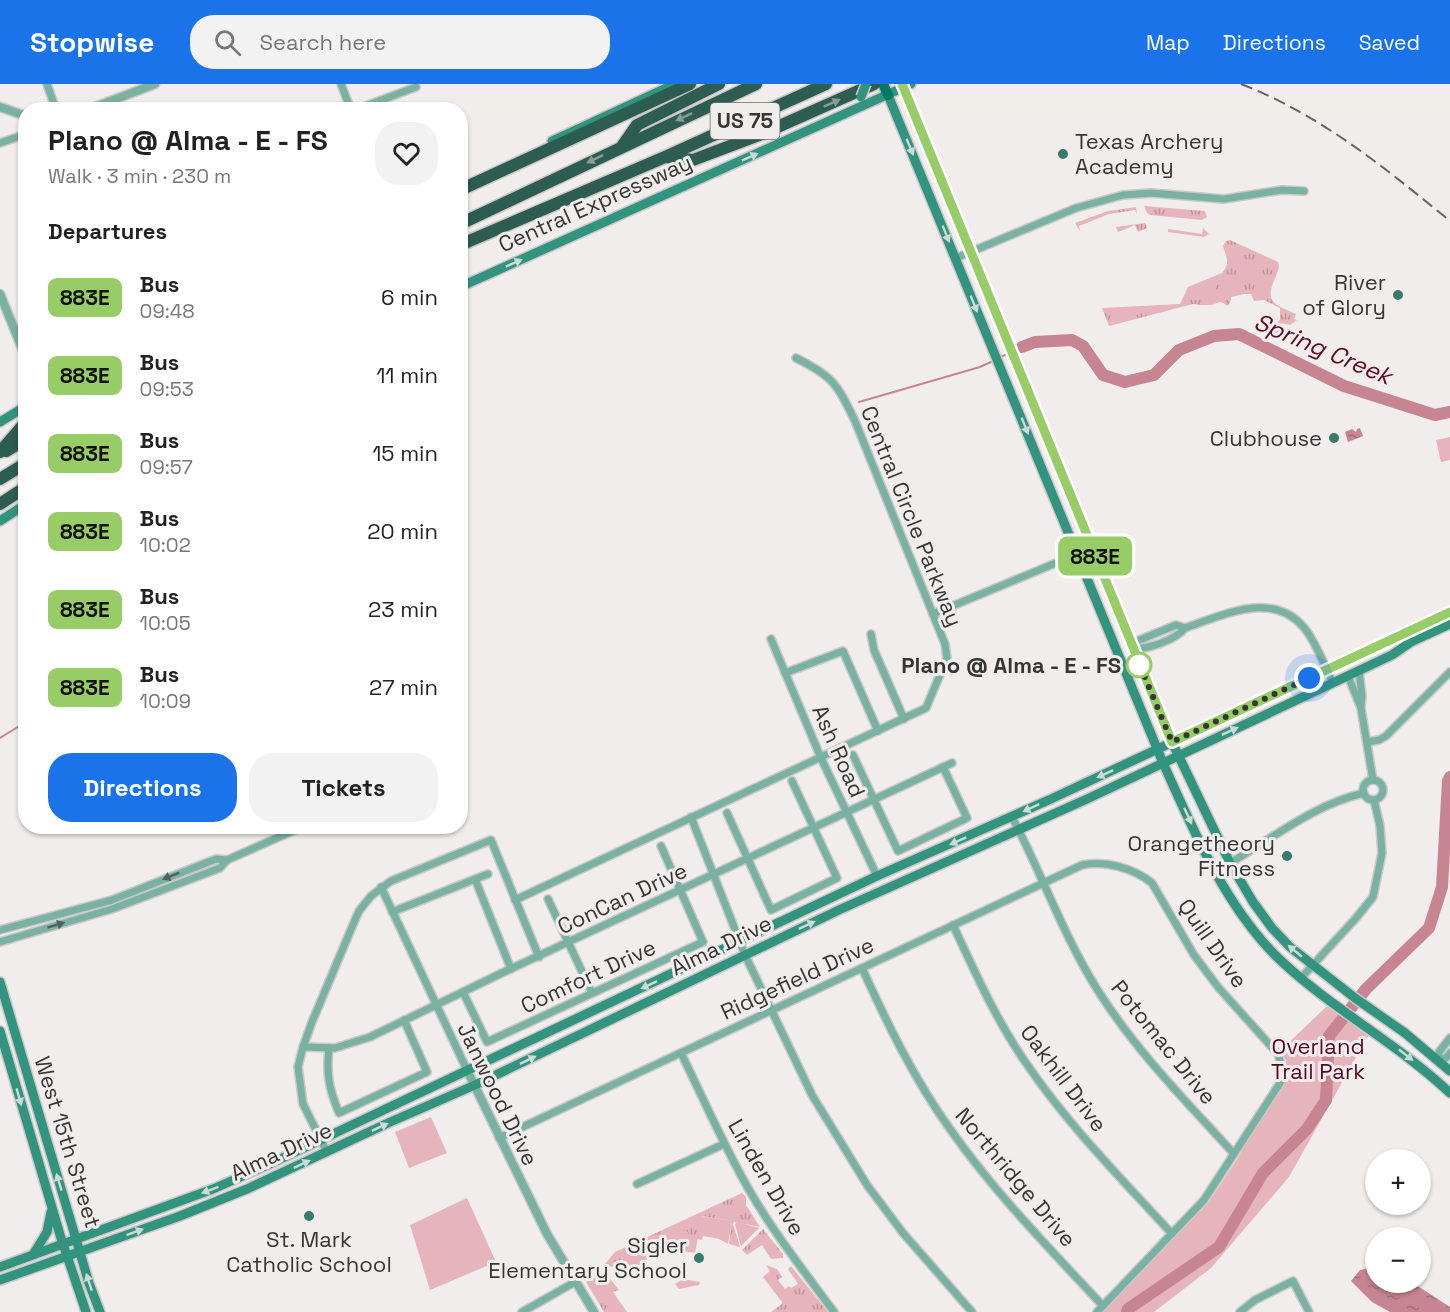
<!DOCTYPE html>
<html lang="en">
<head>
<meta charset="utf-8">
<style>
  :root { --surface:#fff; --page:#f2f2f2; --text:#222; --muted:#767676; --accent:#1a73e8 }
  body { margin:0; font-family:"Space Grotesk",sans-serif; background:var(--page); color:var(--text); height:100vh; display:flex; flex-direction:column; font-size:22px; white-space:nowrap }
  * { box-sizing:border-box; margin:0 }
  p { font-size:20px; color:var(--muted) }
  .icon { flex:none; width:33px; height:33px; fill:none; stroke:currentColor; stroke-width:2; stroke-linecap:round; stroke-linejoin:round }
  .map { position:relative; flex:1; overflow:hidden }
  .drawer { position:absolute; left:18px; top:18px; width:450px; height:732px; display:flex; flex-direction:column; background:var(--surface); border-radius:24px; box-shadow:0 2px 4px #0004 }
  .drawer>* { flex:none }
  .badge { padding:0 12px; border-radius:9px; font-size:21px; line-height:39px }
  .tools { position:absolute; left:1365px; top:1065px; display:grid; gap:12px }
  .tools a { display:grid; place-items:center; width:66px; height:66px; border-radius:50%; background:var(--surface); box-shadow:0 2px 4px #0004; font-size:30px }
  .you { position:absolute; width:30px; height:30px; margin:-15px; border:4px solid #fff; border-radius:50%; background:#1a73e8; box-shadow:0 0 0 9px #1a73e833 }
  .map>.badge { position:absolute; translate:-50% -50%; box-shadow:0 0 0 3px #fff }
  h2 { padding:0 30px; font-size:22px; line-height:54px }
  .round { display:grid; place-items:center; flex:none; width:63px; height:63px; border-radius:24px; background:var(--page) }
  .summary { display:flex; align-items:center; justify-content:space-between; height:102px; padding:0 30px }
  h1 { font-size:28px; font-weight:800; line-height:45px }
  .button { display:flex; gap:12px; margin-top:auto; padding:12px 30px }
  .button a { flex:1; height:69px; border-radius:24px; background:var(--accent); color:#fff; font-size:24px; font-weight:800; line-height:69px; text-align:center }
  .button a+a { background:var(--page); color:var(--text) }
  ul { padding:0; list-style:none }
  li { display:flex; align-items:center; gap:18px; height:78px; padding:0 30px }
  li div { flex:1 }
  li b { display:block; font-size:22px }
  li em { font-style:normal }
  li .badge { min-width:66px; font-weight:700; text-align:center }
  header { display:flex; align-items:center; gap:36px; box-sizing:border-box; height:84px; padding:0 30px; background:var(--accent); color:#fff }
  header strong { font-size:28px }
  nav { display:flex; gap:33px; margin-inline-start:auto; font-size:21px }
  .search { width:420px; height:54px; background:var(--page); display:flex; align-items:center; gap:15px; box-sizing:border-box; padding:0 21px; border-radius:24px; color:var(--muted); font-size:22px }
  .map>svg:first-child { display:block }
</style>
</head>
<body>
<header>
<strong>Stopwise</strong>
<div class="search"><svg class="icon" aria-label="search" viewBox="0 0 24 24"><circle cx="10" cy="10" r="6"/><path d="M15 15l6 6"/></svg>Search here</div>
<nav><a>Map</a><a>Directions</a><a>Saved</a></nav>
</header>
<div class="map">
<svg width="1450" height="1228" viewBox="0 0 1450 1228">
  <defs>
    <pattern id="grass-tufts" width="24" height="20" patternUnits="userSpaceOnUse" patternTransform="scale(1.5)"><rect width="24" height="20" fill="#e6b4bb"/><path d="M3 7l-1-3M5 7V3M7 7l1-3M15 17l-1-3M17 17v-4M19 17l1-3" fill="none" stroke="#bb9399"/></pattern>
    <pattern id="water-ripples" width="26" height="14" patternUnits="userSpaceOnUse" patternTransform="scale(1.5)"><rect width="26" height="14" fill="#c68590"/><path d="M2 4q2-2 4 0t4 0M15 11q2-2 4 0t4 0" fill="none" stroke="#a26e76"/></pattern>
  </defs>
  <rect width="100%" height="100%" fill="#f1eded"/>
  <!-- grass -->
  <g fill="url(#grass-tufts)">
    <polygon points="1144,122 1205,127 1207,133 1202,136 1150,131 1147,129"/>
    <polygon points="1136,123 1137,131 1135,126 1109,130 1079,142 1080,147 1075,139 1108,127"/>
    <polygon points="1145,139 1147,144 1138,148 1135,141 1118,148 1116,143"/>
    <polygon points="1203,144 1209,150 1204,153 1168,148 1168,145 1202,150"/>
    <path d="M1230,156L1278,178C1280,184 1278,186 1276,192C1264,218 1273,220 1296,230L1294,235L1297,236L1290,241L1282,239L1277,250L1272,246L1280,236V224L1264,216L1254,217L1251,210H1244L1231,213L1230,219L1227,222C1220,214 1217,221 1208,221C1203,221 1198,221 1193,220L1109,242L1102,224L1180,220L1188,203L1222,189C1231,179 1226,173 1223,162L1226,157Z"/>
    <polygon points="742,1109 746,1113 746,1121 760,1143 734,1138 733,1140 740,1163 729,1160 732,1137 702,1132 695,1169 682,1167 673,1157 622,1193 614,1184 605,1180 615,1168"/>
    <polygon points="737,1138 759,1144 741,1162 735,1140"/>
    <polygon points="763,1145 783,1170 783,1174 771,1175 762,1161 747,1171 742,1166"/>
    <polygon points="766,1181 777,1185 782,1193 778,1196 785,1205 789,1202 791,1204 798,1200 788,1185 791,1182 828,1228 771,1228 782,1220 782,1218 763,1193 770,1187"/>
    <polygon points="602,1190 608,1192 619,1206 613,1208 627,1228 604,1228 586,1198"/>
    <polygon points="683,1195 700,1198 699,1201 679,1205 675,1200"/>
  </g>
  <!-- park -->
  <g fill="#e6b4bb">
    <polygon points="1210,196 1215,198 1216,208 1214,211 1206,216 1194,216 1191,203"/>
    <polygon points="1450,353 1450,376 1441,378 1436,356"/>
    <polygon points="1327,922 1368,952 1289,1093 1211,1184 1154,1228 1102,1228 1208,1119 1238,1074 1261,1028 1285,996 1286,976 1280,967"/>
    <polygon points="431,1033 447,1069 409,1084 395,1048"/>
    <polygon points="467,1114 496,1178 430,1206 410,1141"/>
    <polygon points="701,1132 732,1137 728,1160 719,1155 703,1152 702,1156 697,1155"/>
    <polygon points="683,1146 688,1148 691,1160 686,1165 682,1164 677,1158 678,1151"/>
  </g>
  <!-- water -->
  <g fill="url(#water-ripples)">
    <polygon points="1360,344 1363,352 1348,358 1345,348 1352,345 1356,348 1357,345"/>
    <polygon points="1375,1183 1376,1198 1413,1199 1450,1223 1450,1228 1390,1228 1372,1218 1351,1197 1360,1186"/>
  </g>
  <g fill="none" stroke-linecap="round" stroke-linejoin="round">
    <!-- stream -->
    <g stroke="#c68590" stroke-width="2">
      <polyline points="1015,267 1022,263"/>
      <polyline points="998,274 1010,269"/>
      <polyline points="859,318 980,283 993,277"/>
      <polyline points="0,654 26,638"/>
    </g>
    <!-- river -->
    <g stroke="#c68590" stroke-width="12">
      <polyline points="1022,263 1035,258 1072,256 1083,262 1103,291 1125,298 1154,291 1179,266 1214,252 1239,250 1344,302 1435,331 1450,328"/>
      <polyline points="1127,1228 1128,1225 1219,1163 1263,1089 1307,1045 1326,1016 1329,952 1366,905 1429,844 1442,803 1448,697 1450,693"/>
    </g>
    <defs>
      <g id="minor">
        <polyline points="47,0 56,26"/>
        <polyline points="341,0 351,26"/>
        <polyline points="355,26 416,3"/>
        <polyline points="0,59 26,50"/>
        <polyline points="956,174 1076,124 1123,111 1151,109 1224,115 1282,106 1304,107"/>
        <polyline points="933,530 1092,464"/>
        <path d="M1176,541L1185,544C1177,555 1145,567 1132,564L1137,557Z"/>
        <path d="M1185,544C1226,530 1277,504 1308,549C1318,564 1325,582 1333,599"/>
        <polyline points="871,550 874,566 904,635"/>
        <polyline points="771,555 821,674 877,792"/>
        <polyline points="1359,587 1362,612 1361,622"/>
        <polyline points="785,589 843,567 878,647"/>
        <polyline points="1348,592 1361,624 1373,696"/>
        <polyline points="1367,658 1379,656 1386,652 1450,588"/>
        <polyline points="853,671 898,767 967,734 943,683"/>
        <circle cx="1373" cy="706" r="10"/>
        <polyline points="727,729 771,826 837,794 792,697"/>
        <polyline points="691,733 745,871 812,1011 867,1101 903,1149 972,1228"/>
        <path d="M1012,733C1042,790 1063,851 1097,905C1135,966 1186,1017 1234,1070"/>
        <path d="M1230,779C1273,754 1315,720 1364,709"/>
        <polyline points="475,795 511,885"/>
        <polyline points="381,803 467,986"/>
        <polyline points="548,815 592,909"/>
        <path d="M515,816L926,624L947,574L945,560L855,337C837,300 834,293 796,274"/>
        <polyline points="392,828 488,790"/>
        <path d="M953,841C975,888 996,936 1026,979C1068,1041 1122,1095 1172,1150"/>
        <polyline points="0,846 112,816 216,775 227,776"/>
        <polyline points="0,858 112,825 220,784 227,776 304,742"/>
        <path d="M862,884C887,939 914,995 950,1045C995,1109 1050,1165 1103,1222"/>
        <polyline points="1301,894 1356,834 1373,813 1382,769 1380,742 1374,716"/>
        <polyline points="463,908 487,958 703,858 661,762"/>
        <polyline points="1450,954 1439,968 1438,976 1446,974 1450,969"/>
        <polyline points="303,963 335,964 370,953 506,887 952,679"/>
        <path d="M329,964C326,990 329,1005 339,1029L427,988L404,936"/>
        <path d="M681,969C703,1014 723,1060 748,1104C773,1148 804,1187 834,1228"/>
        <path d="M499,1054L1082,781C1105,776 1133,784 1152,799L1194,871L1218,903L1278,970C1282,980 1283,988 1280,999L1204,1116L1097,1228"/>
        <polyline points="327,1068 303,1020 298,983 303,963 312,938 355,836 359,827 371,812 391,797 491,756 539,873"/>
        <polyline points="637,1100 724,1060"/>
        <polyline points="522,1228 575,1198"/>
        <polyline points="1240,1228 1255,1216 1293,1197 1309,1228"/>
      </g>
      <g id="tertiary">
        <polyline points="0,23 26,32"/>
        <polyline points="87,26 155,0"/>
        <polyline points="0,210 26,274"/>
        <polyline points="467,986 547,1150 594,1228"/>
      </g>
      <g id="secondary">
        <polyline points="903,4 1172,658 1230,779 1253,818 1272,844 1290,863 1355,914 1405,949 1450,987"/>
        <path d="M888,11L1163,679C1193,745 1223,818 1275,871C1328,923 1396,958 1450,1009"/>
        <polyline points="552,57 675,0"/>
        <polyline points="460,203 911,0"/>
        <polyline points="0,338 26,322"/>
        <polyline points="0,437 26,420"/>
        <polyline points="0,898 89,1199 100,1228"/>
        <polyline points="0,947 61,1154 86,1228"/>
        <polyline points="34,1169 47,1148 51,1128"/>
        <polyline points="0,1183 213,1105 272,1079 877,792 1051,715 1450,528"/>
        <polyline points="0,1196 180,1132 247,1105 388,1039 475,1001 841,825 1087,715 1392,571 1411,558 1450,540"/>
      </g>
      <g id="primary">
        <polyline points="883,0 888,11"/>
        <polyline points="902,0 903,4"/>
      </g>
      <g id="motorway">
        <polyline points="623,61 637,41 719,0"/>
        <polyline points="666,73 693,76 764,49 874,0"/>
        <polyline points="460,106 690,0"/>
        <polyline points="460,140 756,0"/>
        <polyline points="460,161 665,73 826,0"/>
        <polyline points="6,367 26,355"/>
        <polyline points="0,368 26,338"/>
        <polyline points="0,395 26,379"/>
        <polyline points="0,420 26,403"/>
      </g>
    </defs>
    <!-- minor casing -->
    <use href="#minor" stroke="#ccc8c8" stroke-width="10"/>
    <!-- tertiary casing -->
    <use href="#tertiary" stroke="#ccc8c8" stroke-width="11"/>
    <!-- secondary casing -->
    <use href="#secondary" stroke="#ccc8c8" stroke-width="12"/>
    <!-- primary casing -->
    <use href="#primary" stroke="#ccc8c8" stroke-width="14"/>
    <!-- motorway casing -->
    <use href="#motorway" stroke="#ccc8c8" stroke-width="15"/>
    <!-- minor -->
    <use href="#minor" stroke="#79b2a2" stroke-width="7"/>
    <!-- tertiary -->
    <use href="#tertiary" stroke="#79b2a2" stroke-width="8"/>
    <!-- secondary -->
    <use href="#secondary" stroke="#32937e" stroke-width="9"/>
    <!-- primary -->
    <use href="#primary" stroke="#057965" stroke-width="10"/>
    <!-- motorway -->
    <use href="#motorway" stroke="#2d5c51" stroke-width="12"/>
    <!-- rail -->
    <path stroke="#656363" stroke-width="2" stroke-dasharray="12 6" stroke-linecap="butt" d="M1241,0C1321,31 1385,84 1450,137"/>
    <defs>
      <polyline id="secondary-bridge" points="861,13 866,0"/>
    </defs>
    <!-- secondary-bridge casing -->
    <use href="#secondary-bridge" stroke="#ccc8c8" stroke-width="12" stroke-linecap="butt"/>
    <!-- secondary-bridge -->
    <use href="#secondary-bridge" stroke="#32937e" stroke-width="9"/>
  </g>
  <!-- one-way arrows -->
  <defs><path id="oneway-solid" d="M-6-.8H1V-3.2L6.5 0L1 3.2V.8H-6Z" transform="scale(1.5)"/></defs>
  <g fill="#859d97">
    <use href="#oneway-solid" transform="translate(832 19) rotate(-24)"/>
    <use href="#oneway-solid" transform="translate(684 33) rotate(155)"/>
    <use href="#oneway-solid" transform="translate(595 75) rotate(154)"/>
  </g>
  <g fill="#cbdbd7">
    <use href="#oneway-solid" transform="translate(910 63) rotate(67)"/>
    <use href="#oneway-solid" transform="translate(750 73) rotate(-24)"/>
    <use href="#oneway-solid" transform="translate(946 150) rotate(68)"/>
    <use href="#oneway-solid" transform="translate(514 179) rotate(-24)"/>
    <use href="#oneway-solid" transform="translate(974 220) rotate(68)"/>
    <use href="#oneway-solid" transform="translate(1025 342) rotate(68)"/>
    <use href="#oneway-solid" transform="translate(1230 647) rotate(-25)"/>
    <use href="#oneway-solid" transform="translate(1105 690) rotate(155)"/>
    <use href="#oneway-solid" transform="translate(1031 724) rotate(155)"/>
    <use href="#oneway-solid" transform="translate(1188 732) rotate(65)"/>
    <use href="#oneway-solid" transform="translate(958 757) rotate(156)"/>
    <use href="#oneway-solid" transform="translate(807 841) rotate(-25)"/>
    <use href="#oneway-solid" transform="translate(1295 867) rotate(-140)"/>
    <use href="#oneway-solid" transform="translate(649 901) rotate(155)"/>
    <use href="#oneway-solid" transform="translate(1406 971) rotate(38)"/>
    <use href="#oneway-solid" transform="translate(528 976) rotate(-26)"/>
    <use href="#oneway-solid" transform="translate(19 1013) rotate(74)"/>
    <use href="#oneway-solid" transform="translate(380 1043) rotate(-25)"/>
    <use href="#oneway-solid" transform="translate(302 1080) rotate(-25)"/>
    <use href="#oneway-solid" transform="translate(59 1098) rotate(-107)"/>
    <use href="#oneway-solid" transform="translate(210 1106) rotate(159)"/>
    <use href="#oneway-solid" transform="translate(135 1148) rotate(-20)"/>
    <use href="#oneway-solid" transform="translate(89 1198) rotate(-108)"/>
  </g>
  <g fill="#4e615c">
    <use href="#oneway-solid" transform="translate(171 792) rotate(158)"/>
    <use href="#oneway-solid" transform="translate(56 841) rotate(-17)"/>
  </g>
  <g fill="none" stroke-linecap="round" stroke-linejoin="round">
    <defs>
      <polyline id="line" points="902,0 1172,658 1450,528"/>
    </defs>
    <!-- line casing -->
    <use href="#line" stroke="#fff" stroke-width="14"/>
    <!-- line -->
    <use href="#line" stroke="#98cc67" stroke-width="9"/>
    <!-- walk -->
    <polyline stroke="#373636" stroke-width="6" stroke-dasharray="0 10.8" points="1139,581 1138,577 1172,658 1309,594"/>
  </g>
  <!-- markers -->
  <g fill="#387a6b" stroke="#f1eded" stroke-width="2">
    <circle cx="1063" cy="70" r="6"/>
    <circle cx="1398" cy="211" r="6"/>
    <circle cx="1334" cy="354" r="6"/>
    <circle cx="1287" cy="772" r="6"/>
    <circle cx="309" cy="1132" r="6"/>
    <circle cx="699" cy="1174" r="6"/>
  </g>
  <circle fill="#fff" stroke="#98cc67" stroke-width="3" cx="1139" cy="581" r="12"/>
  <g text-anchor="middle" stroke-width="6" stroke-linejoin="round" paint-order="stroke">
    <!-- shield labels -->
    <rect fill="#f1eded" stroke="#6f6d6d" stroke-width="1.5" x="710.5" y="19" width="69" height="36" rx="4.5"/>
    <g font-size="21" font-weight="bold" fill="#373636">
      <text x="745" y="44">US 75</text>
    </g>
    <!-- poi labels -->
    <g font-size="22" fill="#373636" stroke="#f1eded" text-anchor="end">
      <text x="1075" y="65" text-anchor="start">Texas Archery<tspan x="1075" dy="25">Academy</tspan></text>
      <text x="1386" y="206">River<tspan x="1386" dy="25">of Glory</tspan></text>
      <text x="1322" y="362">Clubhouse</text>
      <text x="1275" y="767">Orangetheory<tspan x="1275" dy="25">Fitness</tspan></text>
      <text x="309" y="1163" text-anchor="middle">St. Mark<tspan x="309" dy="25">Catholic School</tspan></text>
      <text x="687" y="1169">Sigler<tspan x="687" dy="25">Elementary School</tspan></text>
    </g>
    <!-- street labels -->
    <g font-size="22" fill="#373636" stroke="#f1eded">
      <text transform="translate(595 119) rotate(-24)" y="8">Central Expressway</text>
      <text transform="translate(912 432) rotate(68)" y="8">Central Circle Parkway</text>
      <text transform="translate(839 667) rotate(66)" y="8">Ash Road</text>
      <text transform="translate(622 814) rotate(-25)" y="8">ConCan Drive</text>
      <text transform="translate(1213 859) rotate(55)" y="8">Quill Drive</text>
      <text transform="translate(721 861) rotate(-26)" y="8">Alma Drive</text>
      <text transform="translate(588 892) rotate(-25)" y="8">Comfort Drive</text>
      <text transform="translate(797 894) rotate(-25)" y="8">Ridgefield Drive</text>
      <text transform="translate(1164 958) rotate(51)" y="8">Potomac Drive</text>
      <text transform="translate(1064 994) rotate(53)" y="8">Oakhill Drive</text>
      <text transform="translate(498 1010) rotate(64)" y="8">Janwood Drive</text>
      <text transform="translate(68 1058) rotate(73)" y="8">West 15th Street</text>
      <text transform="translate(281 1067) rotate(-25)" y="8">Alma Drive</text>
      <text transform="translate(767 1093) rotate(60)" y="8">Linden Drive</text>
      <text transform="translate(1016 1093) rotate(50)" y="8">Northridge Drive</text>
    </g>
    <!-- stop labels -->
    <g font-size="22" font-weight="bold" fill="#373636" stroke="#f1eded" text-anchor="end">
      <text x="1121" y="589">Plano @ Alma - E - FS</text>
    </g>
    <!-- park labels -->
    <g font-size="22" fill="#560722" stroke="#f1eded">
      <text x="1318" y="970">Overland<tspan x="1318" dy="25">Trail Park</tspan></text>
    </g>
    <!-- water labels -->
    <g font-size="24" font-style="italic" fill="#5b0d25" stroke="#f1eded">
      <text transform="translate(1323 265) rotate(23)" y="8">Spring Creek</text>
    </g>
  </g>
</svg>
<div class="tools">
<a>+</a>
<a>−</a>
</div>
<div class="you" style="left:1309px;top:594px"></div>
<b class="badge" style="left:1095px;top:472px;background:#98cc67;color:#111">883E</b>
<section class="drawer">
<div class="summary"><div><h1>Plano @ Alma - E - FS</h1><p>Walk · 3 min · 230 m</p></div><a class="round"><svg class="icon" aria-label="heart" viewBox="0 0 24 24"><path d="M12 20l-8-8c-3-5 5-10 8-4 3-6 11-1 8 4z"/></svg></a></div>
<h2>Departures</h2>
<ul>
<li><span class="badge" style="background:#98cc67;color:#111">883E</span><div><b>Bus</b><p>09:48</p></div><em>6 min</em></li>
<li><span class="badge" style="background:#98cc67;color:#111">883E</span><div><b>Bus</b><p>09:53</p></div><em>11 min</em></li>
<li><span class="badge" style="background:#98cc67;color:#111">883E</span><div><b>Bus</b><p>09:57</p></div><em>15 min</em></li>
<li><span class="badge" style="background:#98cc67;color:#111">883E</span><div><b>Bus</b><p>10:02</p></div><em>20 min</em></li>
<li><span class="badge" style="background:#98cc67;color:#111">883E</span><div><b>Bus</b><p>10:05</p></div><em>23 min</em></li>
<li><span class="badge" style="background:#98cc67;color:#111">883E</span><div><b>Bus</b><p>10:09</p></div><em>27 min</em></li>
</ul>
<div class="button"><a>Directions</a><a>Tickets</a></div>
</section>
</div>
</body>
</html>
